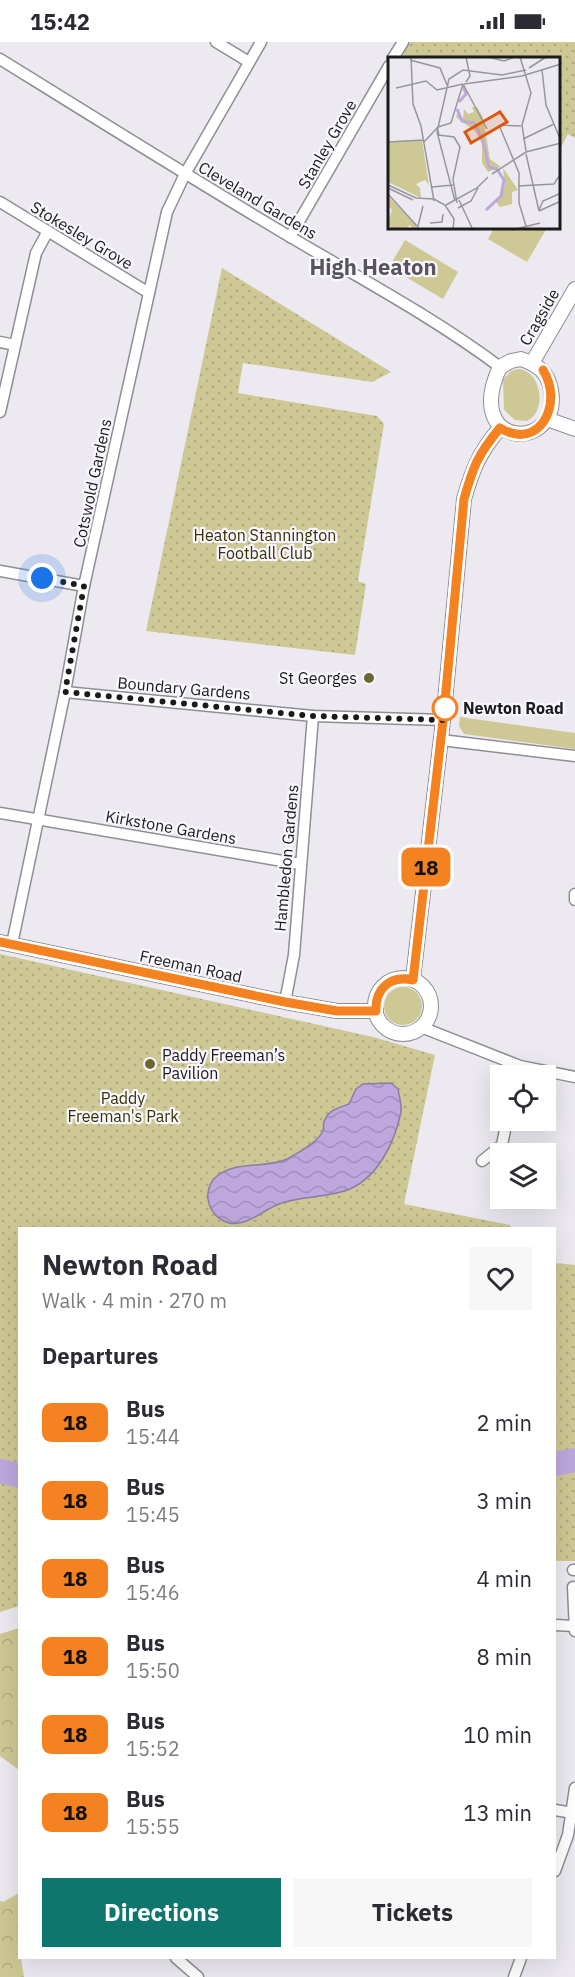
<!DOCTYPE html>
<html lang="en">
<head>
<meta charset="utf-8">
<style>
  :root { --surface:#fff; --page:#f7f7f7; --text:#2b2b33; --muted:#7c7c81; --accent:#0f766e }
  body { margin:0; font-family:"IBM Plex Sans",sans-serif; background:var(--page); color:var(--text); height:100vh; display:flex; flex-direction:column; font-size:22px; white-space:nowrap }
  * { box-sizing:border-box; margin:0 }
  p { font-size:20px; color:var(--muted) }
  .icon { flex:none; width:33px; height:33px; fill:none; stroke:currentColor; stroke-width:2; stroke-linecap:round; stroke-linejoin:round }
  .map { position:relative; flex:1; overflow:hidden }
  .details { position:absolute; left:18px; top:1185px; width:538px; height:732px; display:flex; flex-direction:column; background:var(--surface); border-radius:0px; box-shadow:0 6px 24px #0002 }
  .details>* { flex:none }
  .badge { padding:0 12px; border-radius:9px; font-size:21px; line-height:39px }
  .controls { position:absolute; left:490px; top:1023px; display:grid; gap:12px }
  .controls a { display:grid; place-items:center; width:66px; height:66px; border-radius:0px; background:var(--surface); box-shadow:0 6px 24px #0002; font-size:30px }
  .you { position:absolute; width:30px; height:30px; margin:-15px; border:4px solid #fff; border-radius:50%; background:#1a73e8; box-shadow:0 0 0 9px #1a73e833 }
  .map>.badge { position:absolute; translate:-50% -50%; box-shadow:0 0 0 3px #fff }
  h2 { padding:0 24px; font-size:22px; line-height:54px }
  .round { display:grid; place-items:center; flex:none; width:63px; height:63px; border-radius:0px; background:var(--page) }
  .headline { display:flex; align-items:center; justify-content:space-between; height:102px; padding:0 24px }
  h1 { font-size:28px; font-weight:800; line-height:45px }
  .action { display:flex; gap:12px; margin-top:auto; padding:12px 24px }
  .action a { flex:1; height:69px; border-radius:0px; background:var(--accent); color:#fff; font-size:24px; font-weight:800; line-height:69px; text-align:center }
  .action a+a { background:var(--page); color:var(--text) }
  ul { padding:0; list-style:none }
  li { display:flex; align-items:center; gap:18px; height:78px; padding:0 24px }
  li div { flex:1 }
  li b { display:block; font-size:22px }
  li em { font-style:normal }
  li .badge { min-width:66px; font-weight:700; text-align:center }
  .status { display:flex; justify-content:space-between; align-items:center; height:42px; padding:0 30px; background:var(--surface); direction:ltr }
  .status svg { height:16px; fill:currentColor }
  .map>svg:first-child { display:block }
</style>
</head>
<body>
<div class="status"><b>15:42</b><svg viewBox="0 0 49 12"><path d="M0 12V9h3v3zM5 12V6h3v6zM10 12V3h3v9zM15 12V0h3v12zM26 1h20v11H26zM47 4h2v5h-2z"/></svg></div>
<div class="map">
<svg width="575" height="1935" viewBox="0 0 575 1935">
  <defs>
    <pattern id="forest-crowns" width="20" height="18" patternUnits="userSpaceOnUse" patternTransform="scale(1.5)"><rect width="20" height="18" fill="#cec895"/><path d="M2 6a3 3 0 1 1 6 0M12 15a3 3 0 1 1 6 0" fill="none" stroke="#b0ab80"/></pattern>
    <pattern id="park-dots" width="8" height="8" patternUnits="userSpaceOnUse" patternTransform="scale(1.5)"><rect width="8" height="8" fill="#cec895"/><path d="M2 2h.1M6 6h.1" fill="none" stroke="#b0ab80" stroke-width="1.8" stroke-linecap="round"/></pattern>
    <pattern id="water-waves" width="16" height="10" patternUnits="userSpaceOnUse" patternTransform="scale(1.5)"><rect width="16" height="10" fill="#bda7dc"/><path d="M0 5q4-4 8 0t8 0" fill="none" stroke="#a28fbc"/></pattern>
  </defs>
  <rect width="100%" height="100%" fill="#ece9f1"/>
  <!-- green -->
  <g fill="#cec895">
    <polygon points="494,186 547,186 527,220 488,197"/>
    <polygon points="405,198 458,230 443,257 389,225"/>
    <path d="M518,327C541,328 548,369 527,379L515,378L504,368L503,338L511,329Z"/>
    <polygon points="460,675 575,691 575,707 464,692 459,684"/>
    <circle cx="403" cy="964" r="19"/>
  </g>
  <!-- forest -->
  <g fill="url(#forest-crowns)">
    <polygon points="19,1586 20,1586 19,1728 0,1714 0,1592"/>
    <polygon points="19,1851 20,1916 21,1916 24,1935 0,1935 0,1859 3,1860"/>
  </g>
  <!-- park -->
  <g fill="url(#park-dots)">
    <polygon points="410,0 575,0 575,96 568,92 559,109 558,16 401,16"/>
    <polygon points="222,226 391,330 372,340 243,321 238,351 377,374 384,382 358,539 366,542 355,613 146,589"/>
    <polygon points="0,912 373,995 435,1013 404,1162 510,1183 511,1186 20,1186 19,1564 0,1570"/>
    <polygon points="555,1221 575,1223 575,1519 555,1519"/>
  </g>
  <!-- water -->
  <path fill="url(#water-waves)" stroke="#8c7da3" stroke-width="1.5" d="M391,1041L398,1047C399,1054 402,1063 401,1070C395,1099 379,1134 350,1147C328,1156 301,1154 279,1162C263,1168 247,1185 229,1181C208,1175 200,1149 217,1134C236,1118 267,1127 287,1117C298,1111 317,1101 323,1089C324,1086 323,1083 324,1080C328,1068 338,1066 349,1062L356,1047L363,1042Z"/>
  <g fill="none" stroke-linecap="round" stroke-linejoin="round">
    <!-- river -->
    <g stroke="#bda7dc" stroke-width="24">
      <polyline points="555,1422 575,1418"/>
      <polyline points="0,1429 20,1434"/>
    </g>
    <defs>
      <g id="minor">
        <polyline points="216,0 249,20"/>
        <polyline points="393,16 403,0"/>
        <path d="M0,17C95,76 191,136 287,193C358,235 433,275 500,325"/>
        <polyline points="0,160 149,251"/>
        <polyline points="290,195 389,24"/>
        <polyline points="0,300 15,303"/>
        <polyline points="0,370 36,211 48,189"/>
        <polyline points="0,529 84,544"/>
        <polyline points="65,650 313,674 443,678"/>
        <polyline points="441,698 575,714"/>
        <polyline points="0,771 300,822"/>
        <polyline points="575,852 575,858"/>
        <polyline points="12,902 65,650 84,544 167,170 185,132 261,0"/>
        <polyline points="285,960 294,913 313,674"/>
        <polyline points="421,985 520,1024 575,1035"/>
        <polyline points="482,1119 502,1103 507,1078"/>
        <polyline points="573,1528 575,1528"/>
        <polyline points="573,1545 575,1589"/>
        <polyline points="555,1583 575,1584"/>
        <polyline points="555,1768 573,1771"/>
        <polyline points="555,1829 568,1793 575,1746"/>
        <polyline points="176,1916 198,1935"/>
        <polyline points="514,1935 521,1916"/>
      </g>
      <g id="tertiary">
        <path d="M521,317C538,323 548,330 551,348C562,411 461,408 500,325L511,319Z"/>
        <polyline points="532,321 575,247"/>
        <polyline points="547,377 575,387"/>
        <polyline points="0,900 285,960 337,969 376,969"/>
        <circle cx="403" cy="964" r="28"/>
        <path d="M413,937L444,670L464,457C473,426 479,411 500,386"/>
      </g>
    </defs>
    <!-- minor casing -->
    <use href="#minor" stroke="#908d94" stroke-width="13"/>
    <!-- tertiary casing -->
    <use href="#tertiary" stroke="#908d94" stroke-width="16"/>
    <!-- minor -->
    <use href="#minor" stroke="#fff" stroke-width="10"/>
    <!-- tertiary -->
    <use href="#tertiary" stroke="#fff" stroke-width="14"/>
  </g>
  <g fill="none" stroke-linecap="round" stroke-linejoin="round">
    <defs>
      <path id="line" d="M0,900L285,960L337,969H376C375,946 391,933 413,938L444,670L464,457C473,425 478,412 500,386C540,410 564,361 543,328"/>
    </defs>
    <!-- line casing -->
    <use href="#line" stroke="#fff" stroke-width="14"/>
    <!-- line -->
    <use href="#line" stroke="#f58220" stroke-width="9"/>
    <!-- walk -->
    <polyline stroke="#1b1a1d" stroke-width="6" stroke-dasharray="0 10.8" points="42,536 84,544 65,650 313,674 443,678 445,666"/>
  </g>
  <!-- markers -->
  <g fill="#6d6633" stroke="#f9f6fe" stroke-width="2">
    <circle cx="369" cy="636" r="6"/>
    <circle cx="150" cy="1022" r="6"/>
  </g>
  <circle fill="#fff" stroke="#f58220" stroke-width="3" cx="445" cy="666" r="12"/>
  <g text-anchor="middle" stroke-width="4.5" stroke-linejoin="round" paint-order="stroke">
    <!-- street labels -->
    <g font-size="16" fill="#1b1a1d" stroke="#f9f6fe">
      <text transform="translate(327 102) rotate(-60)" y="6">Stanley Grove</text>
      <text transform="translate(258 158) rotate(31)" y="6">Cleveland Gardens</text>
      <text transform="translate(82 193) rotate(31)" y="6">Stokesley Grove</text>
      <text transform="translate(539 275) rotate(-60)" y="6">Cragside</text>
      <text transform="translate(92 441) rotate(-78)" y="6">Cotswold Gardens</text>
      <text transform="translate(184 646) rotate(5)" y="6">Boundary Gardens</text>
      <text transform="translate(171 785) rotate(10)" y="6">Kirkstone Gardens</text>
      <text transform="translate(286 816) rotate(-85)" y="6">Hambledon Gardens</text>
      <text transform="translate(191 924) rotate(12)" y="6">Freeman Road</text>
    </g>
    <!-- park labels -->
    <g font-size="16" fill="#383201" stroke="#f9f6fe">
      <text x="265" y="499">Heaton Stannington<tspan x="265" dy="18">Football Club</tspan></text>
      <text x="123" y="1062">Paddy<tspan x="123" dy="18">Freeman's Park</tspan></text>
    </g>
    <!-- poi labels -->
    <g font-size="16" fill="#1b1a1d" stroke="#f9f6fe" text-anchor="end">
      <text x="357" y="642">St Georges</text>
      <text x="162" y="1019" text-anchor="start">Paddy Freeman’s<tspan x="162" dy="18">Pavilion</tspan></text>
    </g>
    <!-- stop labels -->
    <g font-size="16" font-weight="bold" fill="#1b1a1d" stroke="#f9f6fe" text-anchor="start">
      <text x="463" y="672">Newton Road</text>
    </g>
    <!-- district labels -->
    <g font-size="22" font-weight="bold" fill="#57555b" stroke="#f9f6fe">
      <text x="373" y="233">High Heaton</text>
    </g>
  </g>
  <!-- overview -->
  <g transform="translate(388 15)">
    <rect width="172" height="172" fill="#ece9f1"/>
    <path d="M34,83L41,128L37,123L28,127L32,131L33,141L0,125V85Z" fill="#cec895"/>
    <path d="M84,50H89L95,60L102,102L113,110L100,115L94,106V87L88,75L68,60L70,54L75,62L76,52L80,57L86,55ZM115,111L130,133L124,135V147L112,150L108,145L117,129ZM1,140L29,169L26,172L22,168L17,172H4L0,166L4,153L0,148Z" fill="#cec895"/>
    <path fill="none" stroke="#bda7dc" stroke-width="3" d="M71,45L78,37L75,29M69,52L74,64L86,66L95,84L101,110L109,112L116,123L113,139L98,153"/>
    <path fill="none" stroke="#98969c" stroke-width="1.5" d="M23,0L25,47L33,69L46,144M100,0L116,4L127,0M132,0L143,36L134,68L138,94M22,3L52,11L59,28M141,11L158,0M154,13L158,48L173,84M78,25L82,19L78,0M75,27L99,72M76,27L134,19L173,7M8,31L38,24L49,33L75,27M111,68L131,116V146L138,169M112,68L133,69M49,70L51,78L66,80L72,90L65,122L69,146M135,82L166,67M0,85L35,83M36,85L50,70L63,66L75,27M138,97L151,154M104,117L138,95L173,86M0,128L28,141L46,142L57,148L66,162L65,173M130,129L166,127L173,116M44,130L65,128M0,131L25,143M0,137L29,169M71,143L85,173M67,144L49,75L61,22L75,13L114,18L138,13M58,148L89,131L100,120M70,151L83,144L90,131M151,153L155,144L173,136M151,154L173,144M42,166L54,165L55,157M29,173L35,149M124,173L152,166"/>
    <path fill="#de560d" fill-opacity="0.15" stroke="#de560d" stroke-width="3" d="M112,55L119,65L83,86L77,75Z"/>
    <rect width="172" height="172" fill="none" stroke="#1b1a1d" stroke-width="3"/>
  </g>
</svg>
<div class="controls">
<a><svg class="icon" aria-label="locate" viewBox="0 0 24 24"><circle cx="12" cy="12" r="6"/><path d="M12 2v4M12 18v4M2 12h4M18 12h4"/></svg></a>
<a><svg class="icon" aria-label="layers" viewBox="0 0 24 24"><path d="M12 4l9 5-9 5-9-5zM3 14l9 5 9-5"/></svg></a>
</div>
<div class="you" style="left:42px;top:536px"></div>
<b class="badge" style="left:426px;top:825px;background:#f58220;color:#111">18</b>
<section class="details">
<div class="headline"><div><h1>Newton Road</h1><p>Walk · 4 min · 270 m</p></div><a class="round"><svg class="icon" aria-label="heart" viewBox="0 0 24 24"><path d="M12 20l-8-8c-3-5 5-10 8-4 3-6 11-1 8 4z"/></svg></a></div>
<h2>Departures</h2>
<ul>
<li><span class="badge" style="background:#f58220;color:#111">18</span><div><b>Bus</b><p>15:44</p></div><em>2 min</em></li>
<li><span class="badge" style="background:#f58220;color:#111">18</span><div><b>Bus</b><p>15:45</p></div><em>3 min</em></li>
<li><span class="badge" style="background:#f58220;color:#111">18</span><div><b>Bus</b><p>15:46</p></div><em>4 min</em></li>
<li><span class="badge" style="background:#f58220;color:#111">18</span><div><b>Bus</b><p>15:50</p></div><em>8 min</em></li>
<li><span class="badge" style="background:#f58220;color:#111">18</span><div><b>Bus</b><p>15:52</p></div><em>10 min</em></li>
<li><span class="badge" style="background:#f58220;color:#111">18</span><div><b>Bus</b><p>15:55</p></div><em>13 min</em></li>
</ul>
<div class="action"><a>Directions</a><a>Tickets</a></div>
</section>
</div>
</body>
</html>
